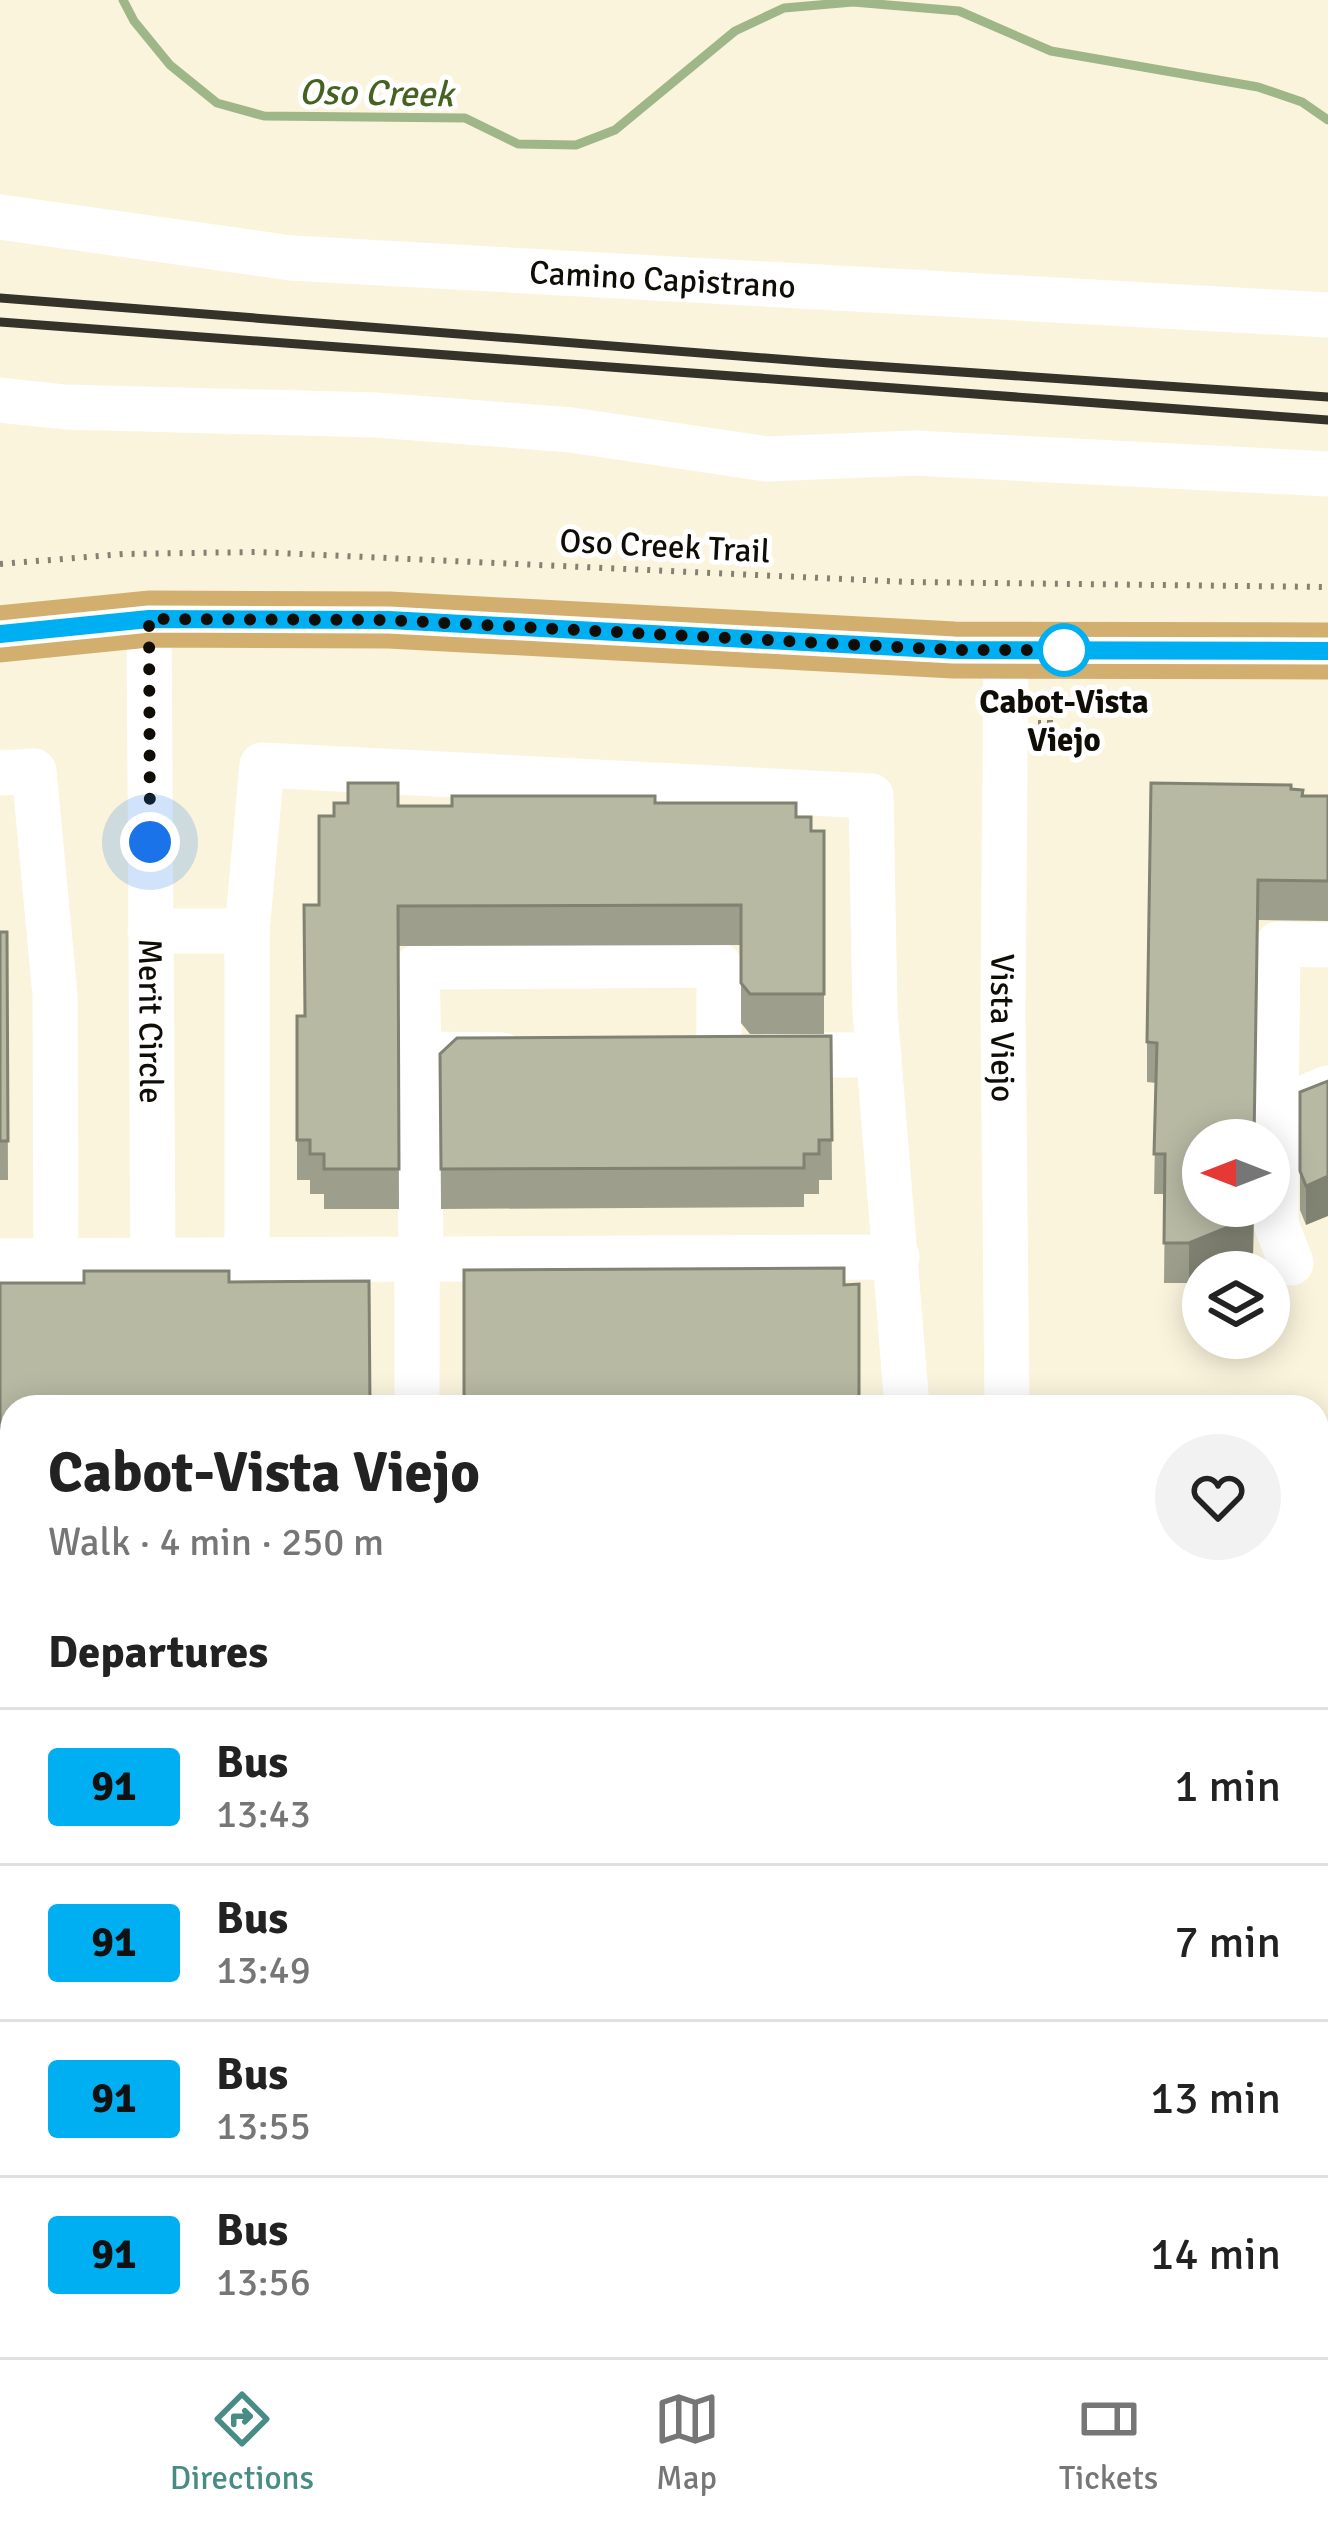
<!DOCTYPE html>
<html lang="en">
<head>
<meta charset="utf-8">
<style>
  :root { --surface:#fff; --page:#f2f2f2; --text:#222; --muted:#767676; --line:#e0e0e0; --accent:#478d85 }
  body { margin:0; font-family:Signika,sans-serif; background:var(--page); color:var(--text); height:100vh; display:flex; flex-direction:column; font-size:45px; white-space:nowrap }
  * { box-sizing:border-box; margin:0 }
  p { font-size:39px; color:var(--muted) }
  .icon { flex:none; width:66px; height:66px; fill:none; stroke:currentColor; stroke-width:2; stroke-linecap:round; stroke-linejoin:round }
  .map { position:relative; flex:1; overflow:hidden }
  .sheet { position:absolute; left:0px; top:1395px; width:1329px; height:963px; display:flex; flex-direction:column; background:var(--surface); border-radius:36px 36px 0 0; box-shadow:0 6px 30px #0003 }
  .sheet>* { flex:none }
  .badge { padding:0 24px; border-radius:9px; font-size:42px; line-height:78px }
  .needle { width:78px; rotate:270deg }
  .fabs { position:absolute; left:1182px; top:1119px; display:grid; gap:24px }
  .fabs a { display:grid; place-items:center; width:108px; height:108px; border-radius:50%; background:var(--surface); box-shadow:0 6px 30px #0003; font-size:60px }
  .you { position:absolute; width:60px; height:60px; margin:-30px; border:9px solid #fff; border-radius:50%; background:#1a73e8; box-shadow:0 0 0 18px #1a73e833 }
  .map>.badge { position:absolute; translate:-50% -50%; box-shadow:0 0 0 6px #fff }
  h2 { padding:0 48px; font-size:45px; line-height:108px }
  .round { display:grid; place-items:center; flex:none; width:126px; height:126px; border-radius:63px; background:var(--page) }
  .headline { display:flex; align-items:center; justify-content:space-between; height:204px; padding:0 48px }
  h1 { font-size:57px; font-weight:700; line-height:90px }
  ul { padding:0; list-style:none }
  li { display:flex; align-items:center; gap:36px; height:156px; padding:0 48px; border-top:3px solid var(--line) }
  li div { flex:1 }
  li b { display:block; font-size:45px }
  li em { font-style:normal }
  li .badge { min-width:132px; font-weight:700; text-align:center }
  .dock { display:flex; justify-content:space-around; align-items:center; height:168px; border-top:3px solid var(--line); background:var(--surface); font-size:33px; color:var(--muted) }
  .dock a { display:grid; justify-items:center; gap:6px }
  .dock .on { color:var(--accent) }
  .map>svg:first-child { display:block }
</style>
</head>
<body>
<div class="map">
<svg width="1328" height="2357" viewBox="0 0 1328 2357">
  <rect width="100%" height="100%" fill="#fbf4dd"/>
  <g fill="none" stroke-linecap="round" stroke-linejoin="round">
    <!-- stream -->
    <polyline stroke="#9fb788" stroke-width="9" points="123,0 134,21 170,65 217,103 264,116 465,118 518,144 576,145 615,130 735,31 784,8 853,2 959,11 1051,51 1258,87 1302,102 1328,120"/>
    <!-- path -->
    <g stroke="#858172" stroke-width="6" stroke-dasharray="3 9" stroke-linecap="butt">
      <polyline points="0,564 124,554 257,552 908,582 1328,587"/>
      <polyline points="1038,723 1050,723 1050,694"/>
    </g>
    <!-- minor -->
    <g stroke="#fff" stroke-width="45">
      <path id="s1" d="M0,217L291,258L1328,315"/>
      <polyline points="0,400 65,407 376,415 571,430 767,459 915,453 1328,474"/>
      <path id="s2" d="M149,619L153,1259"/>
      <path id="s3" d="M1006,650L1003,1011L1007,1407"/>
      <polyline points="0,773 34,771 55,995 56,1262"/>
      <polyline points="150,931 247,931"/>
      <polyline points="419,1054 417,967 719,965 719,1055"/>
      <polyline points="772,1055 879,1055"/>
      <polyline points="1276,1110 1278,944 1328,945"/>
      <polyline points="417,1257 417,1407"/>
      <polyline points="421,1257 419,1054 502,1055"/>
      <polyline points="247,1259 247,931 262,765 871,796 875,1011 907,1407"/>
      <polyline points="0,1261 897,1257"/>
      <polyline points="1291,1263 1276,1224 1276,1110 1328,1088"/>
      <polyline points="0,1490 12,1490"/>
      <polyline points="0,2047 12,2045"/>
      <polyline points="1042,2346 1043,2357"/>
    </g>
    <!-- major -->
    <polyline stroke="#d3af6f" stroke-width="57" points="0,634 149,619 389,620 954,650 1328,651"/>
    <!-- rail -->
    <g stroke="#353229" stroke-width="9">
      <polyline points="0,298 829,363 1328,397"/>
      <polyline points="0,322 1328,420"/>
    </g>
  </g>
  <!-- wall -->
  <g fill="#9d9f8c">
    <polygon points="1291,789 1303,796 1328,796 1328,921 1258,920 1253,1257 1189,1283 1164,1283 1165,1194 1154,1194 1156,1083 1147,1082 1147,1042"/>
    <polygon points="655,803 796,817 811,831 824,831 824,1034 750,1034 741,1023 741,945 398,946 399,1209 324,1209 324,1194 310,1194 310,1180 297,1180 297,1016 305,1016 319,905 334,816 398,806"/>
    <polygon points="0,932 7,932 8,1180 0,1180"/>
    <polygon points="831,1036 832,1180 819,1180 819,1194 804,1194 804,1207 441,1209 440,1054"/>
    <polygon points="1328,1081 1306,1225 1300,1210 1300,1092"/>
    <polygon points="229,1282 12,1407 12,1468 0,1468 0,1283"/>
    <polygon points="8,1856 12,1856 12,1906 8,1887"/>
    <polygon points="0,2090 1,2094 12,2092 12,2209 0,2212"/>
    <polygon points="1328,2217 1328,2357 1309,2357 1309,2346 1322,2283 1318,2265 1318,2234"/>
    <polygon points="656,2346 677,2346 672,2355"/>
    <polygon points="711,2346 784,2346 781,2357 711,2357"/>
  </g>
  <!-- shaded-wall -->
  <g fill="#808272">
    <polygon points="1328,1176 1328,1216 1306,1225 1306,1186"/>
    <polygon points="1254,1206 1253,1257 1215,1272 1203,1272 1203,1277 1189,1283 1189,1243"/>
    <polygon points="774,2346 784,2346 781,2357 770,2357"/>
  </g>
  <!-- building -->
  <g fill="#b7b9a3" stroke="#808272" stroke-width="3">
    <polygon points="348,783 398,783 398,806 452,806 452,796 655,796 655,803 796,803 796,817 811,817 811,831 824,831 824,994 750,994 741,983 741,905 398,906 399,1169 324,1169 324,1154 310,1154 310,1140 297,1140 297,1016 305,1016 304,905 319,905 319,816 334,816 334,803 348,803"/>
    <polygon points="1151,783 1291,785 1291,789 1303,790 1302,796 1328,796 1328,881 1258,880 1254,1140 1203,1140 1203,1206 1253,1206 1253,1217 1189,1243 1164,1243 1165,1154 1154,1154 1157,1043 1147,1042"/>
    <polygon points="0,932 7,932 8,1141 0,1141"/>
    <polygon points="831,1036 832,1140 819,1140 819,1154 804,1154 804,1168 441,1169 440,1054 457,1038"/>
    <polygon points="1328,1081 1328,1176 1306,1186 1300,1171 1300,1092"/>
    <polygon points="844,1268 844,1285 859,1284 859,1407 464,1407 464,1270"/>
    <polygon points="84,1271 229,1271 229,1282 369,1281 370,1407 12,1407 12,1428 0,1428 0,1283 84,1283"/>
    <polygon points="0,2090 1,2094 12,2092 12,2179 0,2181"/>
    <polygon points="1328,2217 1328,2264 1322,2263 1326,2247 1320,2246 1318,2234 1321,2221"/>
    <polygon points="1321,2283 1328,2285 1328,2351 1309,2346 1317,2346 1317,2306"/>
    <polygon points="742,2346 774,2346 770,2356"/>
    <polygon points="813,2346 876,2346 875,2357 828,2357 828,2355 812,2353"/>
    <rect x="907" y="2346" width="61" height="11"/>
    <polygon points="111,2352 111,2357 86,2357 86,2353"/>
    <polygon points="0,2355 47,2356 47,2357 0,2357"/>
  </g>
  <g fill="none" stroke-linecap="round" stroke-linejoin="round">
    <defs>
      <polyline id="line" points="0,634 149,619 389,620 954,650 1328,651"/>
    </defs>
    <!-- line casing -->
    <use href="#line" stroke="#fff" stroke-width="27"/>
    <!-- line -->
    <use href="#line" stroke="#00aff2" stroke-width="18"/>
    <!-- walk -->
    <polyline stroke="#0f0d06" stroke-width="12" stroke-dasharray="0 21.6" points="150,842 149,619 389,620 954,650 1064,650"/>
  </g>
  <!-- markers -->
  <circle fill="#fff" stroke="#00aff2" stroke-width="6" cx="1064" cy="650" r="24"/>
  <g text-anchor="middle" stroke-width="10" stroke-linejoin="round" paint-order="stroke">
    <!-- street labels -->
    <g font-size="33" fill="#0f0d06" stroke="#fff">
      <text dy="12" stroke="none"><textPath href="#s1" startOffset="666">Camino Capistrano</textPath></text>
      <text transform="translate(665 545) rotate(3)" y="12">Oso Creek Trail</text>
      <text dy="12" stroke="none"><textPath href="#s2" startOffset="402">Merit Circle</textPath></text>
      <text dy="12" stroke="none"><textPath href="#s3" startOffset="378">Vista Viejo</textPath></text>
    </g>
    <!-- stop labels -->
    <g font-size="33" font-weight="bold" fill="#0f0d06" stroke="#fff">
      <text x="1064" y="713">Cabot-Vista<tspan x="1064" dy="38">Viejo</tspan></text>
    </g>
    <!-- water labels -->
    <g font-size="36" font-style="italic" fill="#456220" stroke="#fff">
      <text transform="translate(376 92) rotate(1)" y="13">Oso Creek</text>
    </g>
  </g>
</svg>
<div class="fabs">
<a><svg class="needle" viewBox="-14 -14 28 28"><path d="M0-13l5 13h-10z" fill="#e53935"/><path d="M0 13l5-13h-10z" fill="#767676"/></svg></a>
<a><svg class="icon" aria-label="layers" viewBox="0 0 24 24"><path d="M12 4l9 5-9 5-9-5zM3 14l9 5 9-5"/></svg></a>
</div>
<div class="you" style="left:150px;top:842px"></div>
<section class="sheet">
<div class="headline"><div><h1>Cabot-Vista Viejo</h1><p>Walk · 4 min · 250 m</p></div><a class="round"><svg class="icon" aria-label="heart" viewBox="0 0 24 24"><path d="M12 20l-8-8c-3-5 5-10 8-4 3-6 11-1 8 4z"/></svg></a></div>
<h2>Departures</h2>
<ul>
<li><span class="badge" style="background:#00aff2;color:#111">91</span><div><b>Bus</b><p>13:43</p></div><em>1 min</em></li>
<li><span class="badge" style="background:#00aff2;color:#111">91</span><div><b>Bus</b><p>13:49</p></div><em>7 min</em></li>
<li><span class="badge" style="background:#00aff2;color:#111">91</span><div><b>Bus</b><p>13:55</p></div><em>13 min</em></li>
<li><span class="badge" style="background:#00aff2;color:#111">91</span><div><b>Bus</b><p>13:56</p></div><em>14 min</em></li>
</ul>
</section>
</div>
<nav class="dock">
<a class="on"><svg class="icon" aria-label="directions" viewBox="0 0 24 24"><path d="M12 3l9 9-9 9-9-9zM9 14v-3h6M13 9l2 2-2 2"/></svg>Directions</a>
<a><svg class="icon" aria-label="map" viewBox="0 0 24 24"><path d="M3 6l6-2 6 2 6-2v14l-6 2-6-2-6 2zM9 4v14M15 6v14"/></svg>Map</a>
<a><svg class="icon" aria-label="tickets" viewBox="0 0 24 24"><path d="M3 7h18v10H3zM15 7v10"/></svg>Tickets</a>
</nav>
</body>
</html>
